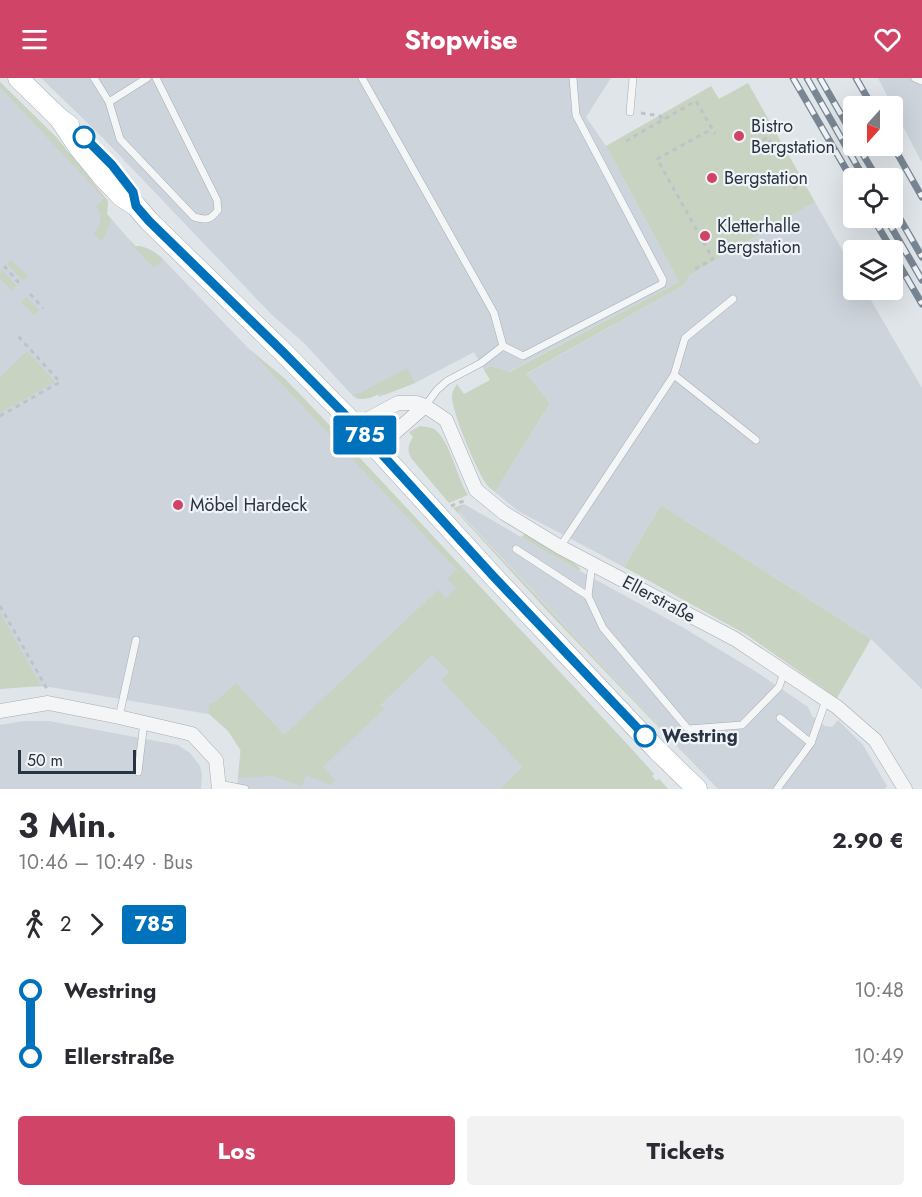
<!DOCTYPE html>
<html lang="de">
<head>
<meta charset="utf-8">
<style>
  :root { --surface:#fff; --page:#f2f2f3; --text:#2b2b33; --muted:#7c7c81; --accent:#d04468 }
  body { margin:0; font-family:Jost,sans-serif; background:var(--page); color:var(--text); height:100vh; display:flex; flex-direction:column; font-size:22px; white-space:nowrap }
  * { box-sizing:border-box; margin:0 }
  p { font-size:20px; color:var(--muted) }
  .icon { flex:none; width:33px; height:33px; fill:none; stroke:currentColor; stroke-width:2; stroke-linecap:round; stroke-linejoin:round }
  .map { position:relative; height:711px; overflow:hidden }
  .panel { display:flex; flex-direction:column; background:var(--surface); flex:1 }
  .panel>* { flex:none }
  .badge { padding:0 12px; border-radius:4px; font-size:21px; line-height:39px }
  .needle { width:39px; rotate:201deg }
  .tools { position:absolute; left:843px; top:18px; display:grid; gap:12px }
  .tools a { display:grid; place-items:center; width:60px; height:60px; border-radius:6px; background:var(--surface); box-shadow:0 6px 24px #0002; font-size:30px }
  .scale { position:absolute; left:18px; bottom:15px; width:118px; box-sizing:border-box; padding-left:6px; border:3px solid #283441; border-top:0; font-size:16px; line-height:21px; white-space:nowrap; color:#283441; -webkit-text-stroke:4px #f0f3f7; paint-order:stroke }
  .map>.badge { position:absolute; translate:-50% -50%; box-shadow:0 0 0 3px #fff }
  .legs { display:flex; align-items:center; gap:9px; height:66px; padding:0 18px; font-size:20px }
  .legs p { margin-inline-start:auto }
  .summary { display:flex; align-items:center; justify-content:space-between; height:102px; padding:0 18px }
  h1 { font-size:33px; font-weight:700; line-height:45px }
  .cta { display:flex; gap:12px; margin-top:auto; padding:12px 18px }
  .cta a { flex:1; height:69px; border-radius:6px; background:var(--accent); color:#fff; font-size:24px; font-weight:700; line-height:69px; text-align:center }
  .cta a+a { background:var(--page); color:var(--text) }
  ul { padding:0 18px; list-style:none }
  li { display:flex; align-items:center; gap:21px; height:66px; font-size:22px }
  li i { display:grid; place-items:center; width:9px; height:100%; margin:0 8px; background:currentColor }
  li i::after { content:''; width:15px; height:15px; margin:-8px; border:4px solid; border-radius:50%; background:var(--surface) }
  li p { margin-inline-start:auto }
  li:first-child i { background:linear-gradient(#0000 50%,currentColor 0) }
  li:last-child i { background:linear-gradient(currentColor 50%,#0000 0) }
  header { display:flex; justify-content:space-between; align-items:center; height:78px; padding:0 18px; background:var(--accent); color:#fff; font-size:27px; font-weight:700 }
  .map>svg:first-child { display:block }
</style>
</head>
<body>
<header><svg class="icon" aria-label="menu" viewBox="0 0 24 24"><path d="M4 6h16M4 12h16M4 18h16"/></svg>Stopwise<svg class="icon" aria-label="heart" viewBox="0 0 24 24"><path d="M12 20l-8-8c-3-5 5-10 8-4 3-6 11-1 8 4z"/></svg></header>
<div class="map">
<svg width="922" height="711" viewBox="0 0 922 711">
  <rect width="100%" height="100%" fill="#e0e5e9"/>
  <!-- built -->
  <g fill="#ced4db">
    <polygon points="41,0 611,0 586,39 606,68 679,204 508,294 490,288 484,292 474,274 415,305 384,317 379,319 378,316 370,320 357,321 352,317 305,266 271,236 102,59"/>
    <polygon points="878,0 922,0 922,85"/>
    <polygon points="0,4 56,59 108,123 107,136 135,168 141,168 151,172 160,178 248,270 284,300 315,332 627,666 654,696 652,698 656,703 659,701 668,711 237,711 243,642 50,609 26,608 0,611"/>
    <polygon points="815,124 853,191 854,212 865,212 922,310 922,611 871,561 661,427 624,489 518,433 495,414 550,325 525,297 684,207 690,197"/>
    <polygon points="464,426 580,493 682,549 755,593 808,629 812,638 825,648 832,649 838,642 863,667 887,708 885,711 718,711 458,433"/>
    <polygon points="24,643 49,643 178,667 190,675 200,688 202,697 201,711 0,711 0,647"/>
  </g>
  <!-- green -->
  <g fill="#c8d3c1">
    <path d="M0,4L56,59L108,123L107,136L111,141L102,164L94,156C101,146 104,138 96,128L104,120L0,9Z"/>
    <path d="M748,5L815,124L690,197L684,207L526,296L550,325L495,414C491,411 487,408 485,404C476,391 452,334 452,319C452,314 454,311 457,306L464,316L490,302L484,292L490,288L509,294L679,204L606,68L711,8L719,21Z"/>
    <path d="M131,163L135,168C146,168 155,174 163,181L154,190L131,166Z"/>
    <polygon points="11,182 28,198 23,203 7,186"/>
    <polygon points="1,191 17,208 12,213 0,201"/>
    <polygon points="27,219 39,232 34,237 21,224"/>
    <polygon points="250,272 284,300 315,332 627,666 654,696 652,698 656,703 659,701 668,711 500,711 523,689 441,602 449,594 432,577 380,627 384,631 323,689 335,702 331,707 306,697 302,708 273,698 238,700 241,673 228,653 208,635 210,625 214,625 236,605 284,657 438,512 446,520 456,510 447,501 457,492"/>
    <polygon points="27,273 55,304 0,335 0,299"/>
    <path d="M407,290L415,305L384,317L383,315C373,318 362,325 352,317L362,314Z"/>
    <path d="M420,348C425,349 430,349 434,351C449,360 457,400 468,417L449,425L411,380C407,371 408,367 413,359L409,354Z"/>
    <polygon points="464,426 458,434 718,711 552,538 453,430"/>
    <polygon points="661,427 871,561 837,620 747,557 624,489"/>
    <polygon points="525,456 574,485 580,490 580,493 521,459"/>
    <polygon points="0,534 41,608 0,611"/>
  </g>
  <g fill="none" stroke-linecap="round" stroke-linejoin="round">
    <defs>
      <g id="service">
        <path d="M94,0L109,24L120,61L194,139C206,142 210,143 218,132L217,122L156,0"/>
        <polyline points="362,0 494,235 503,268 481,285 447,303 437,312 425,328"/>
        <polyline points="915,0 922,3"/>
        <polyline points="109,24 147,0"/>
        <polyline points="630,34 633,0"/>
        <polyline points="503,268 523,278 662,206 663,202 576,37 573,0"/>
        <polyline points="674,297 685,260 733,221"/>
        <polyline points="560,469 674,297 756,362"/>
        <polyline points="516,471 588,518"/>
        <polyline points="592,486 588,518 603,550 688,651 742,647 779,609 784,594"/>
        <polyline points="119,639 136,562"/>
        <polyline points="780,640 811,665"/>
        <polyline points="138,694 144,644"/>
        <polyline points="219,706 245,711"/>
        <polyline points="777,711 811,665 826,622"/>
      </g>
      <g id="minor">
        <polyline points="357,349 370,340 398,325 417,325 425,328 446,342 476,412 504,435 560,469 735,561 837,629 875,662 905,711"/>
        <polyline points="377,370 425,328"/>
        <polyline points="0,633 48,625 119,639 192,656 216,682 219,711"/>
      </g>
      <g id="secondary">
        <polyline points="18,0 59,40 69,47"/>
        <polyline points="59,40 79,70 101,97 122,119 136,128 149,143 283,274 357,349 494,499 657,672 697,711"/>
      </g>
    </defs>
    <!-- service casing -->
    <use href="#service" stroke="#a5acb3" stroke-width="8"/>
    <!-- minor casing -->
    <use href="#minor" stroke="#a5acb3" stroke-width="15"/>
    <!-- secondary casing -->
    <use href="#secondary" stroke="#a5acb3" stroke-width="21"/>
    <!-- path -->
    <g stroke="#bec3c8" stroke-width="3" stroke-dasharray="4.5 4.5" stroke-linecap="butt">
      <polyline points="641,35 660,38 663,42"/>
      <polyline points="763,62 768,59 780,80"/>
      <polyline points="626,63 696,23 715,56"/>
      <polyline points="785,91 796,112 794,113"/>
      <polyline points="4,188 20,206"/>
      <polyline points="695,191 713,181 657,81 712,51"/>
      <polyline points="30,216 43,230"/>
      <polyline points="0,338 60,304 18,258"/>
      <polyline points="451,428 466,422"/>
      <polyline points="0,528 47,611"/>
    </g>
    <!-- service -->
    <use href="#service" stroke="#f3f5f7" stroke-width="7"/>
    <!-- minor -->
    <use href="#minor" stroke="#f3f5f7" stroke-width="14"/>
    <!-- secondary -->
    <use href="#secondary" stroke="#fff" stroke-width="20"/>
    <defs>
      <g id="rail">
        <polyline points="793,0 854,105"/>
        <polyline points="807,0 864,100"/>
        <polyline points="820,0 854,59"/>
        <polyline points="856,0 872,28"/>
        <polyline points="892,66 922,119"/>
        <polyline points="858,68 877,100"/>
        <polyline points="892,127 922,179"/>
        <polyline points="873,140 892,172"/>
        <polyline points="886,140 922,202"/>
        <polyline points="892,174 922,226"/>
      </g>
    </defs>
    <!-- rail casing -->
    <use href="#rail" stroke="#798693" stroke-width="7"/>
    <!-- rail -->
    <use href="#rail" stroke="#f0f3f7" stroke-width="4.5" stroke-dasharray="14" stroke-linecap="butt"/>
  </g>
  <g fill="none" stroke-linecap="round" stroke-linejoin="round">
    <defs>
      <polyline id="line-1" points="84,59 112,87 133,114 136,128 149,143 283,274 357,349 494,499 645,658"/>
    </defs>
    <!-- line-1 casing -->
    <use href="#line-1" stroke="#fff" stroke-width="14"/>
    <!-- line-1 -->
    <use href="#line-1" stroke="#0072bc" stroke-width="9"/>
  </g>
  <!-- markers -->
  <g fill="#d04468" stroke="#f0f3f7" stroke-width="2">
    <circle cx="739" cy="58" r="6"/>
    <circle cx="712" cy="100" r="6"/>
    <circle cx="705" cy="158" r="6"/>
    <circle cx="178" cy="427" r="6"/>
  </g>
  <g fill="#fff" stroke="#0072bc" stroke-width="3">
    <circle cx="84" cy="59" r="10"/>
    <circle cx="645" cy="658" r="10"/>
  </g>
  <g text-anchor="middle" stroke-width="4.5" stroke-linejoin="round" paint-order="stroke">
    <!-- poi labels -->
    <g font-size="18" fill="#283441" stroke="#f0f3f7" text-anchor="start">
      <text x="751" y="54">Bistro<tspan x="751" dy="21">Bergstation</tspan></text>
      <text x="724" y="106">Bergstation</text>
      <text x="717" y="154">Kletterhalle<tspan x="717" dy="21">Bergstation</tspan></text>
      <text x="190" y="433">Möbel Hardeck</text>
    </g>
    <!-- street labels -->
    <g font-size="18" fill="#283441" stroke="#f0f3f7">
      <text transform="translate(659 521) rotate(28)" y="6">Ellerstraße</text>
    </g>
    <!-- stop labels -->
    <g font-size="18" font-weight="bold" fill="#283441" stroke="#f0f3f7" text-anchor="start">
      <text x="662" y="664">Westring</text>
    </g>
  </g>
</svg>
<div class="tools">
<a><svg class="needle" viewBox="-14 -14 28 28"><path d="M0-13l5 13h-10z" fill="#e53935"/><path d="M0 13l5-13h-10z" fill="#7c7c81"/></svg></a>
<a><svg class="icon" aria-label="locate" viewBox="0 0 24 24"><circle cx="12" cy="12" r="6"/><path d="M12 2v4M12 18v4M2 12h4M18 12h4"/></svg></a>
<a><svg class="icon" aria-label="layers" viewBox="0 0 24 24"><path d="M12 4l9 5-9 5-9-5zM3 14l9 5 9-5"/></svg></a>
</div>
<div class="scale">50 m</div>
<b class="badge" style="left:365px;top:357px;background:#0072bc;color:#fff">785</b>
</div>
<section class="panel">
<div class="summary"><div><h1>3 Min.</h1><p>10:46 – 10:49 · Bus</p></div><b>2.90 €</b></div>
<div class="legs"><svg class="icon" aria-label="walk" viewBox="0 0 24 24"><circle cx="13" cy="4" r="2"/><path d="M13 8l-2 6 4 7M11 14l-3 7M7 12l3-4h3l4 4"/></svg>2<svg class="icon" aria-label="forward" viewBox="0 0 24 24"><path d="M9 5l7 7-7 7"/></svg><b class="badge" style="background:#0072bc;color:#fff">785</b></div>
<ul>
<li><i style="color:#0072bc"></i><b>Westring</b><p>10:48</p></li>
<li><i style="color:#0072bc"></i><b>Ellerstraße</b><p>10:49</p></li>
</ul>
<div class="cta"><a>Los</a><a>Tickets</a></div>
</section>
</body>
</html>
